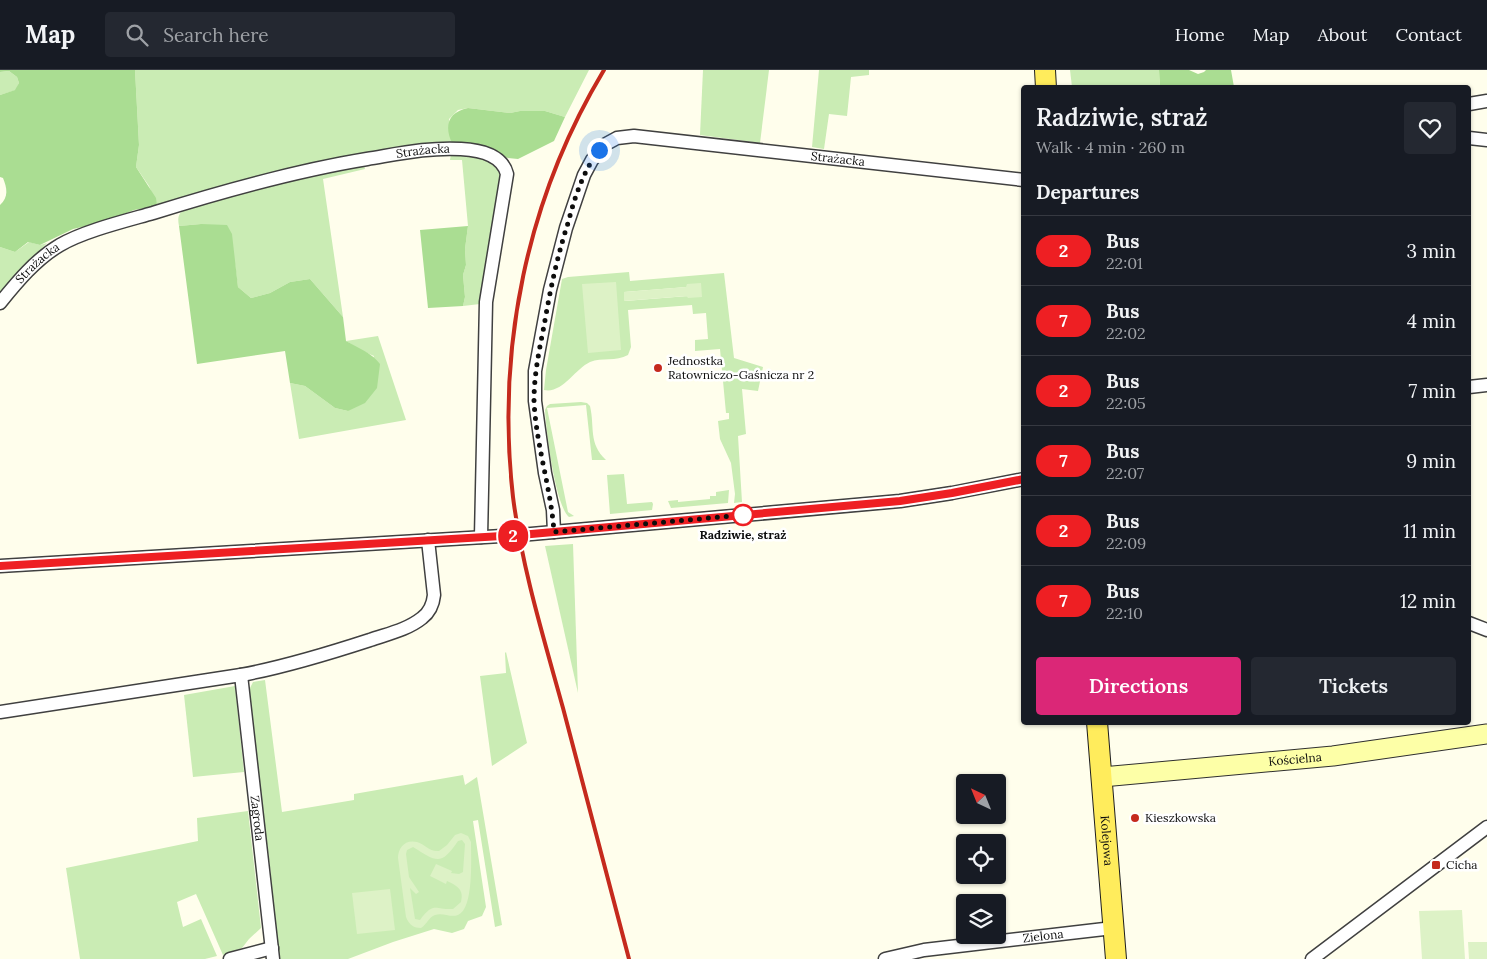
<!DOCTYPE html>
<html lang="en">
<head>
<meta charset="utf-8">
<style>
  :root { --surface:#171b24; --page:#242831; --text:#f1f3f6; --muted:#9ea1a6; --line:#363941; --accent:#db2777 }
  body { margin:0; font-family:Lora,serif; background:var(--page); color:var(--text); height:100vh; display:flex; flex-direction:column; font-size:19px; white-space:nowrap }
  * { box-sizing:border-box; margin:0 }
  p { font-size:16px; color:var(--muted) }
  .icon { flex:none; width:28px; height:28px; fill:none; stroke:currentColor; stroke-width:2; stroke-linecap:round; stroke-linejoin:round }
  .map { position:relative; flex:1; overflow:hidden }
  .details { position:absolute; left:1021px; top:15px; width:450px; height:640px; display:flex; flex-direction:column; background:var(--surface); border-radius:5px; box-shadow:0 1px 4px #0004 }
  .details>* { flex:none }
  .badge { padding:0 10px; border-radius:16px; font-size:18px; line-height:32px }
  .needle { width:32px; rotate:317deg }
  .fabs { position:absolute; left:956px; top:704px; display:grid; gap:10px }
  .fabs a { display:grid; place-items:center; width:50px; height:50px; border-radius:5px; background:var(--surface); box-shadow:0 1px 4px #0004; font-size:25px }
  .you { position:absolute; width:25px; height:25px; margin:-12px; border:4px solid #fff; border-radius:50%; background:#1a73e8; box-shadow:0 0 0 8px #1a73e833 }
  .map>.badge { position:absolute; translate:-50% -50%; box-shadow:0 0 0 2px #fff }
  h2 { padding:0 15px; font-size:19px; line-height:45px }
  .round { display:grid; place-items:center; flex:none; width:52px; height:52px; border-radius:5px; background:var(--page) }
  .summary { display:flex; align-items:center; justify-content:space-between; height:85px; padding:0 15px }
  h1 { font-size:24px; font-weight:600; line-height:38px }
  .primary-button { display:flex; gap:10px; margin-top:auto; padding:10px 15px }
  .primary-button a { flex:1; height:58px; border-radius:5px; background:var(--accent); color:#fff; font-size:20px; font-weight:600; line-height:58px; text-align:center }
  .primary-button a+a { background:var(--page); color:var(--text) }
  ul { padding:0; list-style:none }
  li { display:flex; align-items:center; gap:15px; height:70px; padding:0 15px; border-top:1px solid var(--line) }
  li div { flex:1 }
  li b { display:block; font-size:19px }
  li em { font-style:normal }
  li .badge { min-width:55px; font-weight:700; text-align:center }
  header { display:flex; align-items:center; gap:30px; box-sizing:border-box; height:70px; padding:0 25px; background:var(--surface); border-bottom:1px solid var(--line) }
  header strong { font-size:24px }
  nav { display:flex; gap:28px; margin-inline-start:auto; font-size:18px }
  .search { width:350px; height:45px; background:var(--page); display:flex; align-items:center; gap:12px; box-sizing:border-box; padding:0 18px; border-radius:5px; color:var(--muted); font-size:19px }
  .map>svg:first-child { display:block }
</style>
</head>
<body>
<header>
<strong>Map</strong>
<div class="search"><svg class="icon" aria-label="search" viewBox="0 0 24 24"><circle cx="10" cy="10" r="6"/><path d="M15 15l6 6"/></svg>Search here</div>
<nav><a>Home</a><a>Map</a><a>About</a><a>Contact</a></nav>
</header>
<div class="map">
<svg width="1487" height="889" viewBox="0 0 1487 889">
  <rect width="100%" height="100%" fill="#fffeec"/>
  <!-- green -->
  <g fill="#caecb4" fill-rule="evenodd">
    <polygon points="135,0 589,0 565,47 545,41 520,41 510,43 468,38 458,40 449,49 452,73 414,74 413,76 157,136 149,116 136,97 139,75"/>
    <polygon points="703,0 769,0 760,73 700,65"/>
    <polygon points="819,0 869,0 869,5 851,7 847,46 829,44 824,79 812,77"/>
    <polygon points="1070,0 1159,0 1160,17 1072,17"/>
    <polygon points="9,1 17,7 19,13 16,20 0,25 0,2"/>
    <path d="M462,83C478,87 492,89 501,105L483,230L480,234L463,236L465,227L463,205L466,195L465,179L468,156L462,90H450L451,84Z"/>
    <path d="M364,95L365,99L323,109L343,247L310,209L290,212L270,223L251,228L238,217L235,194L201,154L179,156C177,146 179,143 187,137L289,109Z"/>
    <polygon points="29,172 40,175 47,173 0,224 0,177 15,182"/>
    <path d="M629,202L630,211L724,203L734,288L763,297L758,321L742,319L746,364L738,366L742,432L734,433L735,424L731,393L720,369L718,351L729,349V343H726L720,279L695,281V270L708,269L706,243L693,244L692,235L628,240L631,277L628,285C616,292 602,287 590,292C575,299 562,324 544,320L546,300L562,209L568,207ZM687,217L688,228V226L625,231L624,222Z"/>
    <polygon points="378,266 406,350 299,369 290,313 305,316 335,338 348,341 374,286 360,280 346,271"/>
    <path d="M581,332L587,333L590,336C595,357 588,373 606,390H592L586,335L547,338L568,442L574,446L569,447C555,435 546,360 545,340L547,336L550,334Z"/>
    <polygon points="624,404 627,434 652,432 653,434 652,440 610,444 607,405"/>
    <polygon points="729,420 728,433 671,438 668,431 678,430 678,432 710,429 710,426 716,426 716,422"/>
    <polygon points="573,474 578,623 545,476"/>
    <polygon points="506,582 527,673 492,696 480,606 506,603 505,583"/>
    <polygon points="265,610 282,742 354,730 354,724 463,705 465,715 477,707 502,855 495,857 478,750 473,751 486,837 482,846 468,851 464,859 452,863 434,859 393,872 348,889 279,889 269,806 271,805 248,622 253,612"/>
    <polygon points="235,616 244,702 193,707 184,625"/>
    <polygon points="248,741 261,858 249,869 242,878 223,885 196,824 177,832 183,857 201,849 217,886 205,889 80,889 66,798 198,771 197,748"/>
  </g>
  <!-- forest -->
  <g fill="#aadd92">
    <path d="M0,0H135L139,75L136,97L156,128L157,136L134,140L104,152L73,159L40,175L28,172L15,182L0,177V135C9,127 7,118 3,108L0,107V25L15,20L19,13L17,7L9,1L0,2Z"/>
    <polygon points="1159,0 1189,0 1198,4 1204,2 1206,0 1231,0 1234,17 1160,17"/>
    <path d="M468,38L510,43L520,41H545L565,47L554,71L518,89L508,88L488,80L452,73C444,56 448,42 468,38Z"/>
    <path d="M201,154L227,155L232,164L238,217L251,228L270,223L290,212L310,209L343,247L346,271C358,278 372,283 380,294L377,318L365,333L348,341L335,338L305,316L290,313L285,281L197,294L179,156Z"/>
    <polygon points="468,156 465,179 466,195 463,205 465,227 463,236 428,238 420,160"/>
  </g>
  <!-- pitch -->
  <g fill="#ddf2c6" fill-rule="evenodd">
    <polygon points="616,212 621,280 588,283 582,214"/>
    <polygon points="701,213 702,227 688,228 687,226 624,231 624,222 686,217 687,214"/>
    <path d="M461,763L468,766L471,772C471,787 474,839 458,845C450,848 443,842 435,845C429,847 427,854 421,858C414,858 409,855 406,847L398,788C398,778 405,769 417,772C425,774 429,782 439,781L447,775L455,765ZM462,770L465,774L463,802L459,804L451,803L452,801L436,794L430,806L446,814L447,811C458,816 464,820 461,832L453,839C435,840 434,831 420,850L415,849L410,818L416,824L419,822L409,807L406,784L407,780L413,777C437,792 441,796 458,771Z"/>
    <polygon points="390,819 395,860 357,864 352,823"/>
    <polygon points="1462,840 1465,889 1422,889 1419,841"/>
    <polygon points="1487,872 1487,889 1469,889 1468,872"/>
  </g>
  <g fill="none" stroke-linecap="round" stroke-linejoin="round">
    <defs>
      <g id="minor">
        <polyline points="1469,34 1487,31"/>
        <polyline points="1469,68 1487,70"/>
        <path id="s1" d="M0,233C17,212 36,189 60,175C84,161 125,151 153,143C223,121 294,101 367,89C398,84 429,77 461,79C479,80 502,84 507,104L486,232L481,467"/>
        <polyline points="1469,317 1487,315"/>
        <path id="s2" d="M554,462L553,440L545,403L535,331V301L550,220L566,158L584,105L592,90L606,74L617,68L634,66L1024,110"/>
        <polyline points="0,496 520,465 900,431 952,423 1024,409"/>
        <polyline points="1469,553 1487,560"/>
        <path d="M241,605C285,597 327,584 370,570C387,564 407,560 422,548C430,542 433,535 434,525L428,470"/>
        <path id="s3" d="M0,642L241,605L273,889"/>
        <polyline points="230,889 272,878"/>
        <path id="s4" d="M885,889L924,880L1113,858"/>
        <polyline points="1312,889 1487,757"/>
      </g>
      <g id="secondary">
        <path id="s5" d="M1102,707L1333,686L1487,664"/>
      </g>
      <g id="primary">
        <polyline points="1045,0 1046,18"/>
        <path id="s6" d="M1097,652L1116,889"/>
      </g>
    </defs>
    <!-- minor casing -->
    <use href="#minor" stroke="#404040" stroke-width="15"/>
    <!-- secondary casing -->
    <use href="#secondary" stroke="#2f2f2f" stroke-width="21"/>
    <!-- primary casing -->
    <use href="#primary" stroke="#1e1e1e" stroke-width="22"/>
    <!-- minor -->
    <use href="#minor" stroke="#fff" stroke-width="12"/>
    <!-- secondary -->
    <use href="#secondary" stroke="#fdffa7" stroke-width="19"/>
    <!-- primary -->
    <use href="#primary" stroke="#ffec5c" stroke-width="20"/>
    <!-- rail -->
    <path stroke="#c52a1d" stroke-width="4" d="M604,0C527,128 496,278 513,427C522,498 544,569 563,638C585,722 607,805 629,889"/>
  </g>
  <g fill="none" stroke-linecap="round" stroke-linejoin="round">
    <defs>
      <polyline id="line" points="0,496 520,465 900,431 952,423 1024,409"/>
    </defs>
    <!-- line casing -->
    <use href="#line" stroke="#fff" stroke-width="11"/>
    <!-- line -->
    <use href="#line" stroke="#ee1f23" stroke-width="8"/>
    <!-- walk -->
    <path stroke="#0d0d0d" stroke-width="5" stroke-dasharray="0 9" d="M599,80C583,102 575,126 568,153C557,187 550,221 544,256C539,281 534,305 534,331C536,375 551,418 554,462L743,445"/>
  </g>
  <!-- markers -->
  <g fill="#c52a1d" stroke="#fff" stroke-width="2">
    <circle cx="658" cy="298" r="5"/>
    <circle cx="1135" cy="748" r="5"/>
    <rect x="1431" y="790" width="10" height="10" rx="2.5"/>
  </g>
  <circle fill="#fff" stroke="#ee1f23" stroke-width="2.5" cx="743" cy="445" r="10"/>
  <g text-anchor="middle" stroke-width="5" stroke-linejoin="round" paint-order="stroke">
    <!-- street labels -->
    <g font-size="12" fill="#0d0d0d" stroke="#fff">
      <text dy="4" stroke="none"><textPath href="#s1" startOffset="460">Strażacka</textPath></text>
      <text dy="4" stroke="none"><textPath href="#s2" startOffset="638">Strażacka</textPath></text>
      <text dy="4" stroke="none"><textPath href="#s1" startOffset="55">Strażacka</textPath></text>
      <text dy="4" stroke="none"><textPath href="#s5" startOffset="194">Kościelna</textPath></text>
      <text dy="4" stroke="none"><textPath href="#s3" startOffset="388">Zagroda</textPath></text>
      <text dy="4" stroke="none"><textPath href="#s6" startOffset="119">Kolejowa</textPath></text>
      <text dy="4" stroke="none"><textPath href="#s4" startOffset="160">Zielona</textPath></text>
    </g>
    <!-- poi labels -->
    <g font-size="12" fill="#0d0d0d" stroke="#fff" text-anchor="start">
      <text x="668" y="295">Jednostka<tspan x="668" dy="14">Ratowniczo-Gaśnicza nr 2</tspan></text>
      <text x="1145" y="752">Kieszkowska</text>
      <text x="1446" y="799">Cicha</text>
    </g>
    <!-- stop labels -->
    <g font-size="12" font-weight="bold" fill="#0d0d0d" stroke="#fff">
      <text x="743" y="469">Radziwie, straż</text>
    </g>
  </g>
</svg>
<div class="fabs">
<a><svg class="needle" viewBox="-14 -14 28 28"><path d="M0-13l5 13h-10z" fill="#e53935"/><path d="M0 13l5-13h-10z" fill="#9ea1a6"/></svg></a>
<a><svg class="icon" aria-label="locate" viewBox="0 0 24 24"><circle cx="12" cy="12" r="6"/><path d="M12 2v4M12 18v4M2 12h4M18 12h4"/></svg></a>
<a><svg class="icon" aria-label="layers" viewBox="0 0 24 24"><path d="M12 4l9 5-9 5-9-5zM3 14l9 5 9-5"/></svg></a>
</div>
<div class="you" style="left:599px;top:80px"></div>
<b class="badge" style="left:513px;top:466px;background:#ee1f23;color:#fff">2</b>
<section class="details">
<div class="summary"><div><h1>Radziwie, straż</h1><p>Walk · 4 min · 260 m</p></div><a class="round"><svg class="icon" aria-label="heart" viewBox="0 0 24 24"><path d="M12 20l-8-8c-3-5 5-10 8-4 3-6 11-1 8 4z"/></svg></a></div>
<h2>Departures</h2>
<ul>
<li><span class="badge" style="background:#ee1f23;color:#fff">2</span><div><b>Bus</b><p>22:01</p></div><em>3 min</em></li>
<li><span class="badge" style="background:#ee1f23;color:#fff">7</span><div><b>Bus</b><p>22:02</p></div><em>4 min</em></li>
<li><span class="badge" style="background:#ee1f23;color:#fff">2</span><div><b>Bus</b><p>22:05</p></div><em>7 min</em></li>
<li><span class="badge" style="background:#ee1f23;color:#fff">7</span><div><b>Bus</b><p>22:07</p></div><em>9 min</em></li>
<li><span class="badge" style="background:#ee1f23;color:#fff">2</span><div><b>Bus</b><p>22:09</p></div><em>11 min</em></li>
<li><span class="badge" style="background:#ee1f23;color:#fff">7</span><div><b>Bus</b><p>22:10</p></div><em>12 min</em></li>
</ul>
<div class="primary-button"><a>Directions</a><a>Tickets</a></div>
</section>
</div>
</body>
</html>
